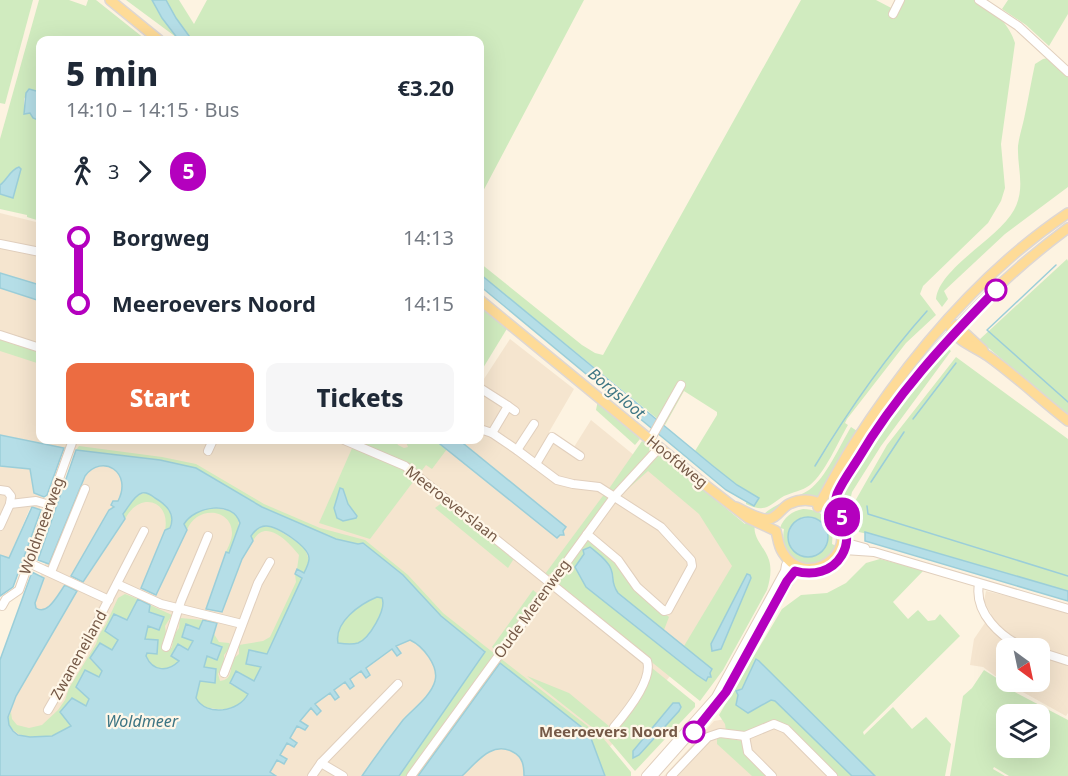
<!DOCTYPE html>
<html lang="en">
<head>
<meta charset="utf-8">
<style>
  :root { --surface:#fff; --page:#f6f6f7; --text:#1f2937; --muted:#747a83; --accent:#ec6c41 }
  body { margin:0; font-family:"Noto Sans",sans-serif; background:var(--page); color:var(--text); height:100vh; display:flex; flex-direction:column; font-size:22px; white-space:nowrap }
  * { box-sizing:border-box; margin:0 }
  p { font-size:20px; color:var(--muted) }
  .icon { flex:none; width:33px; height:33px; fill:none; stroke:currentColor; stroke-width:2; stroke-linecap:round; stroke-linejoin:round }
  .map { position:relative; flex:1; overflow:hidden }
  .side { position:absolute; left:36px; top:36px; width:448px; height:408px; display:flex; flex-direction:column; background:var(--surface); border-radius:12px; box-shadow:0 6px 24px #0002 }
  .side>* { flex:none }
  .badge { padding:0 12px; border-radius:20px; font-size:21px; line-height:39px }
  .needle { width:39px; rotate:147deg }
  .fabs { position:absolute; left:996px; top:638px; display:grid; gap:12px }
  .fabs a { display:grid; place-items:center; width:54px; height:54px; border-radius:12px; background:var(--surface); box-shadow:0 6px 24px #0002; font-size:30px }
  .map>.badge { position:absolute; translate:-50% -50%; box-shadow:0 0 0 3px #fff }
  .legs { display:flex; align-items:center; gap:9px; height:66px; padding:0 30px; font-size:20px }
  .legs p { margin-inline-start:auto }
  .summary { display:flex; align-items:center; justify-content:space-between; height:102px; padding:0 30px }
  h1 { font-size:33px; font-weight:800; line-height:45px }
  .button { display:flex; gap:12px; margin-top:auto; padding:12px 30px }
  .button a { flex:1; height:69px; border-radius:12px; background:var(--accent); color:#fff; font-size:24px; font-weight:800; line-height:69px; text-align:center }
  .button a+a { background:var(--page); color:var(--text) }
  ul { padding:0 30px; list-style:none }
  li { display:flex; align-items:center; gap:21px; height:66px; font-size:22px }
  li i { display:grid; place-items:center; width:9px; height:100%; margin:0 8px; background:currentColor }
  li i::after { content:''; width:15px; height:15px; margin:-8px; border:4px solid; border-radius:50%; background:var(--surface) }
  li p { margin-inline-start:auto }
  li:first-child i { background:linear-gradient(#0000 50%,currentColor 0) }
  li:last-child i { background:linear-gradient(currentColor 50%,#0000 0) }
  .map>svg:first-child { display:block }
</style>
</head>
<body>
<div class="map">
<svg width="1068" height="776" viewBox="0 0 1068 776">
  <rect width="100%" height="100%" fill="#fdf3e1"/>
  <!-- residential -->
  <g fill="#f5e5cf" fill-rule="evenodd">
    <polygon points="0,213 40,223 40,440 480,440 480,385 510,339 574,389 549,432 574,447 591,420 711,518 740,564 677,668 585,776 258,776 269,680 30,753 0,719 28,609 86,455 0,438"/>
    <polygon points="0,466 30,469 34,493 44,497 40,509 30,508 9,558 0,555"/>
    <path d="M986,591L1068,611V713L1066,716L1001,680L983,667L970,665L974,639L991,614L984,601ZM1006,648H1040V681H1006Z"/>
    <polygon points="775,710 843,776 664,776 714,721"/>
  </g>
  <!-- green -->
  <g fill="#d0ebbf" fill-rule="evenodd">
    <polygon points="0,0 33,0 5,104 0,103"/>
    <path d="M39,0H69L86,6L88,0H96L145,39L40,40V92L29,89L24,99V114H39L40,111V221L27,217V215L0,209V194L13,197L21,169L19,167C10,170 7,180 0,185V139Z"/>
    <polygon points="126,0 152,0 162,18 180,40"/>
    <polygon points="166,0 179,0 194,24 207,0 584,0 480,197 480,40 192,40 176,18"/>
    <path d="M801,0H876L897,11L904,0C918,0 964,0 974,0C992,7 1010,25 1015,43L1001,144L1005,188L1001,201L988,223L923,286L920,294L936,315L906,343L847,419L845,423L848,425C838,442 825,473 810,485C802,491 793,492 784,496C768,506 766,513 746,504V502L754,506L758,498L737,485L695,451L717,415V412L684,391L665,425L480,274V263L582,345L595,353L603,355Z"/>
    <polygon points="1008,0 1068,0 1068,14 1049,46 1026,25 1002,9"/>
    <path d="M1048,58L1068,76V187L1005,234L944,291L948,299L942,307L936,299C939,268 999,238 1014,210C1026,188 1017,168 1018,146C1019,137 1022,128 1024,119C1028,101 1031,82 1035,64L1043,59Z"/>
    <polygon points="1067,259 1068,261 1068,415 979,340"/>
    <polygon points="480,304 508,327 480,373"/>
    <polygon points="0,338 40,350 40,364 0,351"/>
    <polygon points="945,346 951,351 881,446 852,492 849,505 854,533 852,543 849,539 847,524 839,508 840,497 870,444"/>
    <polygon points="956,357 1068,439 1068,591 889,539 859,532 854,503 887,445"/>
    <polygon points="598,400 640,439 635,445 596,410"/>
    <path d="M851,427L860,433L819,497L772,515L764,514C777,502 795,499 809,490C826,478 840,445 851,427Z"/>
    <polygon points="355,440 395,440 398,445 404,448 408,447 405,440 435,440 447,449 432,469 426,465 420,473"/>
    <polygon points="642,441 649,446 650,455 615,491 608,490"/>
    <polygon points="79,446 162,457 196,464 264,504 320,528 365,540 408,575 443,613 495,654 408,776 399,776 485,651 441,616 403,575 363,543 358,544 336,539 262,507 196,468 76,450"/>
    <polygon points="353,446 405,469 416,478 370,539 319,523"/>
    <path d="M658,456L664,457L745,524L748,520L755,524C752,538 765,547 769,560C772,570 770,580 767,590L723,670L700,701L556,585V579L588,539L615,559L639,593L669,617L664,630L618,593L611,581L584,553L586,587L697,675L706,681L708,677H711L710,674L712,669L684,646L732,566L699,514L648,471L620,496ZM747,574L750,575L751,578L721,649L713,640Z"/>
    <path d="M146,493C161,499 180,512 168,530H165C171,501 140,490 125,519L122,514C129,506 135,494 146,493Z"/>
    <polygon points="605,493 608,496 607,501 556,572 548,575 545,574"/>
    <polygon points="443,502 447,503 511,555 513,560 508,568 435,508"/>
    <path d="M212,508L231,511L239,519L238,530L229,553L226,552C228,547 232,540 232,533C232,508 196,505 187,530L184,524C191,513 200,509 212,508Z"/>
    <path d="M803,509C824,509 835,524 832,544L836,546L825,561C819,562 811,565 805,564C788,561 781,545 784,529L780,528C784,517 792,511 803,509ZM803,517L816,518L822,523L797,554C784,542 787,523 803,517Z"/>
    <path d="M265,526L273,527L304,546L309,560L304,573L297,569L299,555C289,542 265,517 253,541L251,536C255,530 259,528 265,526Z"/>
    <polygon points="880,559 924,570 893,602 908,619 918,610 928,621 935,620 940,614 960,636 863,732 864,735 893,707 912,729 926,717 951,744 945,776 875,776 756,659 736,702 748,713 771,700 775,701 852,776 837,776 785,725 750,733 726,731 725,724 719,715 782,609 801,595 827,593 846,583 866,563"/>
    <path d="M295,574L302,578L267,654L249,650L261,667L254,681L230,684L248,694C239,712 219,711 201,706L196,698L200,681L215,683L204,668L207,656L221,647L211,643L214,634L219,642L229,643L231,646L224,655V663L218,674L220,681C234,679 229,669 233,659L239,654V645L263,641L270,637L296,582Z"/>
    <polygon points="533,590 539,595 498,652 492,647"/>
    <path d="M125,594L138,599L127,620L105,631L118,640L112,651L90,659L102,671L99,677L76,686L90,699C85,708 78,719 70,726C54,740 17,745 7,721L11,712L12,719L17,725L29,728L42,725L58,710L65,700L69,688L96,644L99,635L106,624L118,598Z"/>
    <path d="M377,597L382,598C387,609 369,639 358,643C352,645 344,644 338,643C334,622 360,604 377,597Z"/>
    <path d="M150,605L172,615L165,626L166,634L162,648L164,650L169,651L172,647C175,632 169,641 179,628L180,618L203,620L200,629L186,625L193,641L188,650L178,645L180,661C172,669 164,671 154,667L146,656L147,653L158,641L145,639C147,623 150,624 163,617L148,611Z"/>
    <polygon points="500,658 603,738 631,772 631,776 605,776 595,749 500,663 418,776 415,776"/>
    <path d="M652,668L695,703V707L635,771L608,739L633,707ZM673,703H679L681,708L679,711L639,755L633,751Z"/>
    <path d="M984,670L1006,684L1009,689L1068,720V776H1009L994,767L993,769L1005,776H950L963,696L972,688ZM1006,714H1040V747H1006Z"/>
    <polygon points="527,676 569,693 610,727 603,736"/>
    <polygon points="717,737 743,741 769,776 752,776 717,744"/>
  </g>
  <!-- water -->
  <g fill="#b5dee7" stroke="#9bced9" stroke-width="1.5" fill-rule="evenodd">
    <polygon points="152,0 166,0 176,18 192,40 180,40 178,39 162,18"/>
    <polygon points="29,89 40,92 40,111 38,120 33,118 30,113 24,114 26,93"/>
    <path d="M19,167L21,169L13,198L0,194V185C7,180 10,170 19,167Z"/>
    <polygon points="0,273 40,285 40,301 0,288"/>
    <polygon points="480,274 713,466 737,485 759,498 754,506 726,490 480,286"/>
    <polygon points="0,435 64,448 47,495 44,497 34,493 30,469 0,466"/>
    <polygon points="435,440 459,440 566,527 563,531 564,535 560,535 557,538"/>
    <path d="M76,450L160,460L196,468L262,507L336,539L358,544L363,543L403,575L441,616L485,652L399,776H362C375,757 389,738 403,720C413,709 431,696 435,681C439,666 423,646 410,640L396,646L401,653L397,656L392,649L366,668L370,675L366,678L361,671L350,679L354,686L350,689L345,682L334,690L339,697L335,700L330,693L315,704L321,711L317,715L311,708L300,721L308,726L305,730L297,726L290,738L297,743L294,747L287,743L280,755L287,759L284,764L277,760L270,772L276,776H0V660L32,572L44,578L35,603L36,608C48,616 58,594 65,585L77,591L16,696L8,717L9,725L13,731L18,735L30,737L52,736L71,726L60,712L72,698L86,706L89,699L76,687L85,670L99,677L102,671L90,658L100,643L112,650L118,640L105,631L114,614L127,620L138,599L150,605L149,612L164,617L159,630L148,626L145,639L158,640L157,654L147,653L146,656C153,672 168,672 179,661L171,656L178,644L188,650L193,641L182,637L186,624L199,629L203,620L217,623L211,643L222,647L217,660L207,656L204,667L216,669L215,683L200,681L196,698C206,717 239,712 248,694L230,683L236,671L254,681L261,667L246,664L249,650L267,654L302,578L295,574L297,569L304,573C306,569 309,563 309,559C310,547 277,526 266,526C259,526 255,530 251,536L253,541L242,559L222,612L206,609L226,552L229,553L240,523C233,500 195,506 184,524L187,530L156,595L141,588L165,530L170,528C176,514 167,505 155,498C151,495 147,492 142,493C134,495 128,508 123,514L125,519L83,582L71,576L109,510L114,507L111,505L113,501H118C133,472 102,453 85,476L49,564L38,560ZM377,597L382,598C387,609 369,639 358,643C352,645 344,644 338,643C334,622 360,604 377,597Z"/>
    <polygon points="340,488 343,489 348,504 357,516 356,518 343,521 337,518 334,508"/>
    <polygon points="32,507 41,510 13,587 0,596 0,555 9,558"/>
    <circle cx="808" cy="537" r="20"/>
    <polygon points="865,532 1068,591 1068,601 865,541"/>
    <path d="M590,547C597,553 608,560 611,569C615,579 610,581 618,593L712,669L710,673L711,677H708L706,681L697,675L586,587L575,567L584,554L583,550Z"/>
    <polygon points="747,574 750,575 751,578 721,649 712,651 711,644"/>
    <polygon points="756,659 759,661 875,776 852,776 775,701 771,700 748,713 736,705 738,695 736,691 742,689"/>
    <path d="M500,663L589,733L605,776H524C524,766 523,757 513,752C492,740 476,763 462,776H418Z"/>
    <polygon points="673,703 679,703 681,707 679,711 639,755 633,758 633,751"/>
  </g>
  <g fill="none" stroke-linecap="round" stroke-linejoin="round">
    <!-- stream -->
    <g stroke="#9bced9" stroke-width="1.5">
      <polyline points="1056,265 987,330 1068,402"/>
      <polyline points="913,419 956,363"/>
      <path d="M815,466C848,411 884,359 927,311"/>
      <polyline points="871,482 904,432"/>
      <polyline points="867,506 868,514 1068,576"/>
    </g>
    <defs>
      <g id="minor">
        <polyline points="979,0 1018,26 1068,72"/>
        <polyline points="893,14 900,0"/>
        <polyline points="0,244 40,252"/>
        <polyline points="0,335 40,348"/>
        <polyline points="480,388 508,406"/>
        <polyline points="480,429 492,433 517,450 557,480 573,484 599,487 661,527 691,560 692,566 668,610 664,611 637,587 618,560 587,534"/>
        <polyline points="492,433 508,406 515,411"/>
        <path d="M344,440L405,466L647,661C653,680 626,713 614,727"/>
        <polyline points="650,440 681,385"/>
        <polyline points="517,450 534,424"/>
        <polyline points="208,451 213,440"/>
        <polyline points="536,464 552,437 580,456"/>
        <polyline points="0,490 7,491 11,496 10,504 0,526"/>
        <polyline points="10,504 36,501 50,505"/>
        <polyline points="847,543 865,548"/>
        <polyline points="844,550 874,552 1068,609"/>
        <polyline points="29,563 109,600"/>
        <polyline points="51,572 85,489"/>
        <polyline points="117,584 161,604 242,624"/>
        <path d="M979,584C974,612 1000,638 1026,648"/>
        <polyline points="2,606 6,599 19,590 73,440"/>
        <polyline points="166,647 181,601 208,536"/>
        <polyline points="1040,652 1068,661"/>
        <polyline points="224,673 258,583 270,562"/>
        <polyline points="48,710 81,653 144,531"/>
        <polyline points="745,736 748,752 772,776"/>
        <polyline points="321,763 343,776"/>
        <polyline points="312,776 321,763 398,684"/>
        <polyline points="411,776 614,497 659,448"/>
        <polyline points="646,776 716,697 785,571 786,565"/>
        <polyline points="653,776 721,699 795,571"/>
        <polyline points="671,776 708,737 720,733 745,736 774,724 786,729 833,776"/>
      </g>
      <g id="major">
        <polyline points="110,0 159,40"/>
        <path d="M480,300L704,484L748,518L776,531C778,538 778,546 783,553C802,585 850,563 841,528C835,505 810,494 789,504C781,508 776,520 767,519C757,519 745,511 736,507"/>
        <polyline points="956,325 983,350"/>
        <path d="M951,328C958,342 975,347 988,356C1016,376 1041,400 1068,421"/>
        <path d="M818,507C829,487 840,466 852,447C908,359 980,272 1068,213"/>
        <path d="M832,511L831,504L833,500C849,476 862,450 879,426C930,352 995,282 1068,228"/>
      </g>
    </defs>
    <!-- minor casing -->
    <use href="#minor" stroke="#e1cfbd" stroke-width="10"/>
    <!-- major casing -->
    <use href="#major" stroke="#ded7d3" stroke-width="12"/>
    <!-- minor -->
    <use href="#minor" stroke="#fff" stroke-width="8"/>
    <!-- major -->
    <use href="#major" stroke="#fedb97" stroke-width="9"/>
  </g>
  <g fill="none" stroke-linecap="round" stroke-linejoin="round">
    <defs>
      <path id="line-1" d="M694,732L726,692L787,581L795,571C813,576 832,572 842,555C857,529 830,513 837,494C842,482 851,470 858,459C895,396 945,342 996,290"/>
    </defs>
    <!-- line-1 casing -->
    <use href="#line-1" stroke="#fff" stroke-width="14"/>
    <!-- line-1 -->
    <use href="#line-1" stroke="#b400be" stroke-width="9"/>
  </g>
  <!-- markers -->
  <g fill="#fff" stroke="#b400be" stroke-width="3">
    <circle cx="996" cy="290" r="10"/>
    <circle cx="694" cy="732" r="10"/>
  </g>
  <g text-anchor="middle" stroke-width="4.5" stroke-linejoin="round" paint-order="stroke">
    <!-- street labels -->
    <g font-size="15" fill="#755947" stroke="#fff7e8">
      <text transform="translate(677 462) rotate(39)" y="5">Hoofdweg</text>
      <text transform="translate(452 504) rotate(38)" y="5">Meeroeverslaan</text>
      <text transform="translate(42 526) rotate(-70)" y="5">Woldmeerweg</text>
      <text transform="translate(532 609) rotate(-54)" y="5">Oude Merenweg</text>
      <text transform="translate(79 655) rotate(-61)" y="5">Zwaneneiland</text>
    </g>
    <!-- stop labels -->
    <g font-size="15" font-weight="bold" fill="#755947" stroke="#fff7e8" text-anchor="end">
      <text x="678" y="737">Meeroevers Noord</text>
    </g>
    <!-- water labels -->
    <g font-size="16" font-style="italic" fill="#3d7583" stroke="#fff7e8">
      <text transform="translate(617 393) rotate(40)" y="6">Borgsloot</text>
      <text x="142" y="727">Woldmeer</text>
    </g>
  </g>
</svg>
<div class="fabs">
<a><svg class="needle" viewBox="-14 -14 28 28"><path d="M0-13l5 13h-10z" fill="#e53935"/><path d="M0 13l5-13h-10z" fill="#747a83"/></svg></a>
<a><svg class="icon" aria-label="layers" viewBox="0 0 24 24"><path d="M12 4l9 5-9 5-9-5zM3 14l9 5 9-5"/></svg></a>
</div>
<b class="badge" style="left:842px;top:517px;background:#b400be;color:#fff">5</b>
<section class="side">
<div class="summary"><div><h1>5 min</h1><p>14:10 – 14:15 · Bus</p></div><b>€3.20</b></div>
<div class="legs"><svg class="icon" aria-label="walk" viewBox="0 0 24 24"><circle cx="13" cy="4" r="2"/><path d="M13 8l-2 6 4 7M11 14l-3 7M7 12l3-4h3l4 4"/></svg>3<svg class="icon" aria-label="forward" viewBox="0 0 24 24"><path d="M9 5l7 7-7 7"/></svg><b class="badge" style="background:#b400be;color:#fff">5</b></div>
<ul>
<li><i style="color:#b400be"></i><b>Borgweg</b><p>14:13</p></li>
<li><i style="color:#b400be"></i><b>Meeroevers Noord</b><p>14:15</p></li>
</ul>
<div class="button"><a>Start</a><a>Tickets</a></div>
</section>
</div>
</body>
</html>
